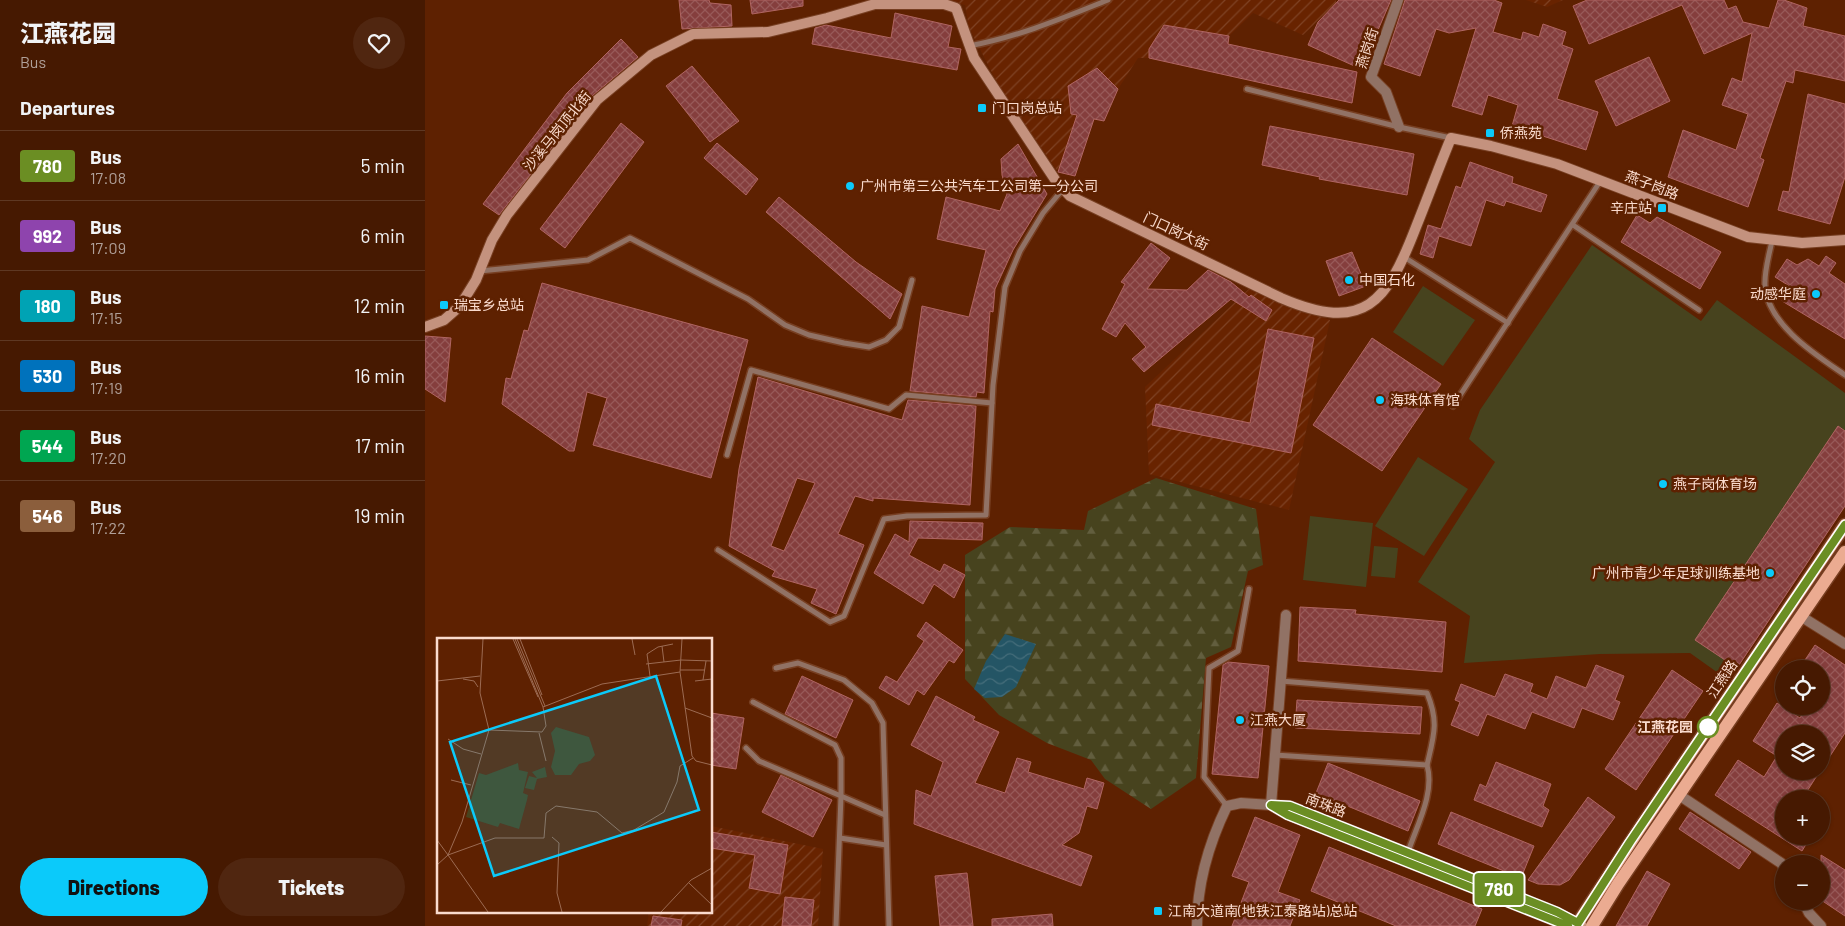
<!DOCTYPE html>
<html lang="en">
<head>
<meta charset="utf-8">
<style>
  :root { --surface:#461901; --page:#502610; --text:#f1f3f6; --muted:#b0a099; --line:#5e3823; --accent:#0bcafa }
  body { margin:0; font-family:Barlow,"Noto Sans SC",sans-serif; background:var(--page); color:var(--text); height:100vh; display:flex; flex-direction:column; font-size:19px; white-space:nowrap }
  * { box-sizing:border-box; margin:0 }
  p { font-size:16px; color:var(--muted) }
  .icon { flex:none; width:28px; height:28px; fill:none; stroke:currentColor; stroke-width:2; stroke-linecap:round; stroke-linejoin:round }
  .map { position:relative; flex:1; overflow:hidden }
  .details { display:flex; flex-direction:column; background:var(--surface); width:425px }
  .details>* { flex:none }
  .badge { padding:0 10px; border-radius:4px; font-size:18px; line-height:32px }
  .buttons { position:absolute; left:1350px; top:660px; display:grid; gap:10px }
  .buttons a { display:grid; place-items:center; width:55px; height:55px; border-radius:50%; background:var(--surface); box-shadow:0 1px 4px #0004,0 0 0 1px var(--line); font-size:25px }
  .map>.badge { position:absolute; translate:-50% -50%; box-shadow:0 0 0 2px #fff }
  h2 { padding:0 20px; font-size:19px; line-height:45px }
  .round { display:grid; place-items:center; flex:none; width:52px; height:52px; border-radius:26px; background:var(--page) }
  .headline { display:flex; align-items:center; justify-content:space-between; height:85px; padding:0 20px }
  h1 { font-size:24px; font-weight:800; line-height:38px }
  .cta { display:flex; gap:10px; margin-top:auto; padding:10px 20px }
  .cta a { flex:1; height:58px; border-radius:30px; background:var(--accent); color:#111; font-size:20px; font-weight:800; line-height:58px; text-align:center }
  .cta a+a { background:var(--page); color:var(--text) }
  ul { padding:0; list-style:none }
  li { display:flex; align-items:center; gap:15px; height:70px; padding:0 20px; border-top:1px solid var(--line) }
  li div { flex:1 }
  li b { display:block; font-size:19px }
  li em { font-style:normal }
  li .badge { min-width:55px; font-weight:700; text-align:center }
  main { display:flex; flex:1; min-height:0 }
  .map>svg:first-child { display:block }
</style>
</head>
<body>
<main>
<section class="details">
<div class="headline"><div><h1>江燕花园</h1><p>Bus</p></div><a class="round"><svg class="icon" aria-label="heart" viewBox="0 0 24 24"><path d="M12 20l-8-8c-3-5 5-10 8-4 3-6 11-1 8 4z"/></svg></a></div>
<h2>Departures</h2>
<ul>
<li><span class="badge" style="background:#6b8e23;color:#fff">780</span><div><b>Bus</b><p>17:08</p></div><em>5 min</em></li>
<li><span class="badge" style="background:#8e44ad;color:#fff">992</span><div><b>Bus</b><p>17:09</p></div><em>6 min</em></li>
<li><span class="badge" style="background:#00a3b4;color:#fff">180</span><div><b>Bus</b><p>17:15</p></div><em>12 min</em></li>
<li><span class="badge" style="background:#0072bc;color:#fff">530</span><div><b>Bus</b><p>17:19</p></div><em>16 min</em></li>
<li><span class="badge" style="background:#00a651;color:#fff">544</span><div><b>Bus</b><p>17:20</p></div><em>17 min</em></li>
<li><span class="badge" style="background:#8b5e3c;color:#fff">546</span><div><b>Bus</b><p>17:22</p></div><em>19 min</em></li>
</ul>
<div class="cta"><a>Directions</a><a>Tickets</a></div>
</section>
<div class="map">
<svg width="1420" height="926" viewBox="0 0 1420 926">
  <defs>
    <pattern id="industrial-furrows" width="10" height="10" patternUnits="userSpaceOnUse" patternTransform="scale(1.25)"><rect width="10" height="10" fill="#682300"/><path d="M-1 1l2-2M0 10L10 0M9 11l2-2" fill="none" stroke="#7e4224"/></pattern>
    <pattern id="forest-firs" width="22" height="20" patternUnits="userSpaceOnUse" patternTransform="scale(1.25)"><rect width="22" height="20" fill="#47431e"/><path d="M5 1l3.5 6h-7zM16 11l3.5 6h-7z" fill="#625e3e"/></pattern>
    <pattern id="water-waves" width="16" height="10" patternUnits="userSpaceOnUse" patternTransform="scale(1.25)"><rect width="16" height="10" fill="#245565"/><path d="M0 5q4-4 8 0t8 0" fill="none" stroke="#456d7a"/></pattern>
    <pattern id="building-cross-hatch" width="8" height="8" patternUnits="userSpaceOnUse" patternTransform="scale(1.25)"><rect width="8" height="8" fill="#853e3d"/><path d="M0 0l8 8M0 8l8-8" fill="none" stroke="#975958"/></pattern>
  </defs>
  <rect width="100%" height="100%" fill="#5e2101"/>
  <!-- industrial -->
  <g fill="url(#industrial-furrows)">
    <polygon points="513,0 911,0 911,3 878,35 828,13 804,36 739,25 724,49 724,58 713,58 693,89 672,68 643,86 646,114 652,116 633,172 576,90 544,28 540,5"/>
    <polygon points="1101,0 1138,0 1122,7"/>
    <polygon points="825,288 905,320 864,510 724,474 720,387"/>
    <polygon points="286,826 398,849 393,926 222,926 224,912 286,912"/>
  </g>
  <!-- green -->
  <g fill="#47431e">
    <polygon points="1167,245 1276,321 1292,300 1420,393 1420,506 1303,680 1265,653 1175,654 1039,663 1045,616 993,582 1070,462 1044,439 1055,410"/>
    <polygon points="998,286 1050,320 1018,366 968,332"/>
    <polygon points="993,457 1043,489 999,556 950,526"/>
    <polygon points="885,516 948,523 941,587 878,580"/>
    <polygon points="949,546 973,548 970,578 946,576"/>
  </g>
  <!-- forest -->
  <polygon fill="url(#forest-firs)" points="731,478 831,509 838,565 823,571 806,647 781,658 771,778 726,809 680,779 666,760 622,743 574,715 540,679 540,555 585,527 659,530 663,511"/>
  <!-- water -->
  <polygon fill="url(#water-waves)" points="580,634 611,644 591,687 577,697 560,698 549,689 561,661"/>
  <!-- building -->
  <g fill="url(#building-cross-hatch)" stroke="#b06562" fill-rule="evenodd">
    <polygon points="254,0 284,0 285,3 306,5 307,26 257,29"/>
    <polygon points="325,0 378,0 378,6 327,14"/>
    <polygon points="914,0 966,0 936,69 883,45 893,22"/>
    <polygon points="980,0 1069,0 1077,3 1068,32 1096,40 1098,32 1114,37 1118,24 1141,32 1137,45 1148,49 1132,99 1173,112 1161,150 1087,126 1093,105 1063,95 1057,115 1027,106 1051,28 1024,33 1011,29 995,76 959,64"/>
    <polygon points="1162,0 1299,0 1303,9 1311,6 1318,22 1344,28 1353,0 1359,0 1382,8 1378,26 1420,36 1420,81 1370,70 1368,83 1361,81 1335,158 1339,160 1323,207 1243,177 1258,130 1311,150 1323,114 1297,105 1307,78 1317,82 1327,33 1279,54 1257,5 1164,44 1148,6"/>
    <polygon points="470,13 527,26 523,47 536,49 532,70 387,44 390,28 401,25 466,38"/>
    <polygon points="739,25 804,36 803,44 932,72 927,103 724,58 724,49"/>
    <polygon points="196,39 213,57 167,96 74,215 58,204 142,93"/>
    <polygon points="1224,57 1245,101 1191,126 1170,81"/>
    <polygon points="267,66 314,121 285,142 241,86"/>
    <polygon points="672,68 693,89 679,121 669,119 650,176 633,172 652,115 646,114 643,86"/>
    <polygon points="1383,94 1420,104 1420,177 1405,224 1353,210 1358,191 1364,192"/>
    <polygon points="196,123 219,142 140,248 115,229"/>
    <polygon points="845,126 989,154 982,195 894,179 895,177 837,165"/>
    <polygon points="292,143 333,179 321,195 279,158"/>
    <polygon points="593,144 622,194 588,250 570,289 568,312 565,311 559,393 552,392 551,397 485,391 497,306 544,317 561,250 512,239 521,197 575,211 582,194 577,175 576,159"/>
    <polygon points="1045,162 1088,177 1087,183 1122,195 1116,212 1081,201 1079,206 1061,200 1046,246 1014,236 1008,258 995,254 1003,225 1016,229 1031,186 1036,188"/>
    <polygon points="354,197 431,262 477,294 465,319 341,212"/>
    <polygon points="1212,215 1225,223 1232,217 1296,252 1275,289 1196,242"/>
    <polygon points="726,243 745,258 722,289 762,290 783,270 806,282 824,297 826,295 847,310 841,321 806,299 719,372 707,359 721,347 700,323 691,337 677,329 700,284 696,282"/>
    <polygon points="927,252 941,286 914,296 901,261"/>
    <polygon points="1401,256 1411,263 1404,273 1420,284 1420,339 1357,301 1366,287 1350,277 1362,259 1372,265 1383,259 1394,266"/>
    <polygon points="117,283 323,340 286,478 168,445 182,398 162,392 149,451 144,451 77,404 81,378 86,379 99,330 103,331"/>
    <polygon points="843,329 889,338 866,453 727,425 731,404 825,423"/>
    <polygon points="0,336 26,338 20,402 0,389"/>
    <polygon points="947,338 1016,384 957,471 888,425"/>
    <path d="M333,377L477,420L483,400L551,406L545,505L448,498V501L430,496L413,534L439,545L411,614L386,603L392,589L347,576L350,571L304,546L314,469ZM372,478L390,483L359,551L346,546Z"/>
    <polygon points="1413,426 1420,431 1420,506 1312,668 1270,640"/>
    <polygon points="485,521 558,523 557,540 493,538 484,555 515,572 519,564 540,575 529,598 509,584 498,604 449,573 470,534 484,542"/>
    <polygon points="875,607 931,610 930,614 1021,622 1017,672 873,661"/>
    <polygon points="501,622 538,650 529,663 524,660 499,695 492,690 484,705 454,688 461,676 472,682 499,641 492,636"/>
    <polygon points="1390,645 1420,665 1420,733 1396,770 1396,734 1359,734 1359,771 1395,771 1377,799 1359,799 1359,836 1386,836 1377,851 1290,795 1313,760 1339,777 1352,756 1328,741 1352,703 1375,718 1382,706 1396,706 1396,669 1374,669"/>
    <polygon points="803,662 844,666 833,778 787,774 798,665"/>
    <polygon points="1171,665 1199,676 1190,700 1195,702 1188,720 1157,708 1149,728 1107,712 1100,729 1062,714 1053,736 1026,725 1035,702 1030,700 1036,684 1070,697 1080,674 1108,684 1105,692 1122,699 1131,676 1161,688"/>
    <polygon points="1247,670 1278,691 1211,790 1180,769"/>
    <polygon points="377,676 428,700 411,738 360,714"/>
    <polygon points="511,696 550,717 548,720 574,732 550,783 580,793 592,758 606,762 603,772 659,789 662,778 679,783 672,809 662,806 654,833 637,845 667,856 656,886 489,824 491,790 506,796 518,762 486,745"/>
    <polygon points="872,700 997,707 995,734 870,728"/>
    <polygon points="286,713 319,718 311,769 286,765"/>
    <polygon points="1071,762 1126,784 1118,806 1124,810 1117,827 1049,800 1055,784 1061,787"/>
    <polygon points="903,763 995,801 983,831 891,793"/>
    <polygon points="356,775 407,800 388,837 337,812"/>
    <polygon points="1163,797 1190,817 1144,880 1135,885 1113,884 1103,880"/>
    <polygon points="1026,812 1109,846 1096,878 1013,844"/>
    <polygon points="1265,812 1326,852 1314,869 1254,829"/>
    <polygon points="830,817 875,835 853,892 875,900 865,926 807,926 824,882 807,876"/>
    <polygon points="286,832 363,845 355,894 324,888 330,855 286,848"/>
    <polygon points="904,847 1057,909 1050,926 971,926 886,891"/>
    <polygon points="1396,855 1420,870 1420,916 1396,900"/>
    <polygon points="1222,871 1245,884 1222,926 1191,926"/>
    <polygon points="542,873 548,926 515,926 510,876"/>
    <polygon points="360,897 389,900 386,926 357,926"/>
    <polygon points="627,914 628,926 567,926 567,919"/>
    <polygon points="228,916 257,920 256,926 226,926"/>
  </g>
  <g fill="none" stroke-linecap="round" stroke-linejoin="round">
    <defs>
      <g id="lane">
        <path d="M544,46C593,37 638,18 683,0"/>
        <polyline points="822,89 974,127 1026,138"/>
        <polyline points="1148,225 1274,310"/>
        <path d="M1347,241C1344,255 1339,272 1340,286C1343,325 1391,355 1420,375"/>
        <polyline points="979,257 1083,323"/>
        <polyline points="55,271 163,260 205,238 323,299 360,325 384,335 419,343 444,347 461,340 474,327 487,280"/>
        <polyline points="1028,406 1176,180"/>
        <polyline points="302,455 326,370 464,409 481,395 567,403"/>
        <polyline points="293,550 405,622 419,616 459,519 482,516 561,515 568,385 580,287 595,251 618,213 638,189"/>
        <polyline points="351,668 373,663 419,680 447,703 458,723 464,926"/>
        <path d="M856,681L1002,693C1014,722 1009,735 1002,765"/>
        <polyline points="328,702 410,745 416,758 416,796 460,815"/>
        <polyline points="321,748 334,761 416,796 411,926"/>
        <path d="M850,755L1002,765C1010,793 992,825 983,852"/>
        <polyline points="802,806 779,777 784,668 813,651 824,589"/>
        <polyline points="415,838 461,845"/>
      </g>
      <g id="street">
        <polyline points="973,0 946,77 961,92 974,127"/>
        <polyline points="1377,617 1420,644"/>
        <polyline points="1254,795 1356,863 1359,868"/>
        <polyline points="1378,901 1384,913 1396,926"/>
        <path d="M772,926C772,885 784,843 802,806L816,803L846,805L861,615"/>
      </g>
      <g id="secondary">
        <path d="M0,327L19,320L35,306L51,280L67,240L82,215L172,100L226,55L268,34L343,32L402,18L450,4H519L531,8L549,58L631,181L645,196L856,298C940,334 962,302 991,227C1003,197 1014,167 1026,138L1066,146L1132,164L1323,237L1377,243L1420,240"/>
        <polyline points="846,805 865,806 1131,912 1157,926"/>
        <polyline points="849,807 863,815 1143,926"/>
      </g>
      <g id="primary">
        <polyline points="1151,926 1215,828 1420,525"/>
        <polyline points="1167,926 1193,884 1420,552"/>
      </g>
    </defs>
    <!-- lane casing -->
    <use href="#lane" stroke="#773f22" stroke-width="8"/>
    <!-- street casing -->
    <use href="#street" stroke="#773f22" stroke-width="12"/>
    <!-- secondary casing -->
    <use href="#secondary" stroke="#773f22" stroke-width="12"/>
    <!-- primary casing -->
    <use href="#primary" stroke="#773f22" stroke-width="15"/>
    <!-- lane -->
    <use href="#lane" stroke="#917265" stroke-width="5"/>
    <!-- street -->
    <use href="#street" stroke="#917265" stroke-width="10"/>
    <!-- secondary -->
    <use href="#secondary" stroke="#c4927e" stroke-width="10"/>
    <!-- primary -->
    <use href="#primary" stroke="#ebab91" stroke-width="12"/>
  </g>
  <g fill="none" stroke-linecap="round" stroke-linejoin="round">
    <defs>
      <polyline id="line" points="1143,926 863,815 846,805 865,806 1132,912 1153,923 1205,842 1420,525"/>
    </defs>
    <!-- line casing -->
    <use href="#line" stroke="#fff" stroke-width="11"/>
    <!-- line -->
    <use href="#line" stroke="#6b8e23" stroke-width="8"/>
  </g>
  <!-- markers -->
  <g fill="#0bcafa" stroke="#5e2101" stroke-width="2">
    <rect x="552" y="103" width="10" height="10" rx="2.5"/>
    <rect x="1060" y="128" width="10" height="10" rx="2.5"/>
    <circle cx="425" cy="186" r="5"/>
    <rect x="1232" y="203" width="10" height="10" rx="2.5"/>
    <circle cx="924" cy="280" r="5"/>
    <circle cx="1391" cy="294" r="5"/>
    <rect x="14" y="300" width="10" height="10" rx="2.5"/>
    <circle cx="955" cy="400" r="5"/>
    <circle cx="1238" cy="484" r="5"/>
    <circle cx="1345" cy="573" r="5"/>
    <circle cx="815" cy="720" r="5"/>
    <rect x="728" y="906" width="10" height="10" rx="2.5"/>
  </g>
  <circle fill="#fff" stroke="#6b8e23" stroke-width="2.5" cx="1283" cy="727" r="10"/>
  <g text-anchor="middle" stroke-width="5" stroke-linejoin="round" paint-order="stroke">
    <!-- street labels -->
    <g font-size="14" fill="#fadbce" stroke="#5e2101">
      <text transform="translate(942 48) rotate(-72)" y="5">燕岗街</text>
      <text transform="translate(132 131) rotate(-51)" y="5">沙溪马岗顶北街</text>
      <text transform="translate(1227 185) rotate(21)" y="5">燕子岗路</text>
      <text transform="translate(751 231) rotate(25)" y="5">门口岗大街</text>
      <text transform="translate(1297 679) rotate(-56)" y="5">江燕路</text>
      <text transform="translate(901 805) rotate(21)" y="5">南珠路</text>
    </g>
    <!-- poi labels -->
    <g font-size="14" fill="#fadbce" stroke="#5e2101" text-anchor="start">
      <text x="567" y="113">门口岗总站</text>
      <text x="1075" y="138">侨燕苑</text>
      <text x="435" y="191">广州市第三公共汽车工公司第一分公司</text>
      <text x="1227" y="213" text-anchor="end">辛庄站</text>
      <text x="934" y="285">中国石化</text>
      <text x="1381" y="299" text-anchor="end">动感华庭</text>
      <text x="29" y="310">瑞宝乡总站</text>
      <text x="965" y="405">海珠体育馆</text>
      <text x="1248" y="489">燕子岗体育场</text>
      <text x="1335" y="578" text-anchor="end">广州市青少年足球训练基地</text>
      <text x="825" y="725">江燕大厦</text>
      <text x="743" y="916">江南大道南(地铁江泰路站)总站</text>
    </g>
    <!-- stop labels -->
    <g font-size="14" font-weight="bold" fill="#fadbce" stroke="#5e2101" text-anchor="end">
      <text x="1268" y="732">江燕花园</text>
    </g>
  </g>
  <!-- overview -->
  <g transform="translate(12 638)">
    <rect width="275" height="275" fill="#5e2101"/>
    <path d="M81,125L82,132L91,134L86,155L91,157L90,162L82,191L63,185L61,189L29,179L42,135L49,137ZM108,129L110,139L100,141L97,152L88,150L92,138L100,140L95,134Z" fill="#47431e"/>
    <path d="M119,89L152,99L158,117L153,123L142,126L134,137H118L114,129L118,113L114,95Z" fill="#47431e"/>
    <path fill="none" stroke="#9c6b53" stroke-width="1" d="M76,1L101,59M78,1L106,69M80,1L108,68M83,1L105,57M195,1L198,17M245,1L243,34L255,118L259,123L275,127M225,8L227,24M209,26L244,22L275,23M243,32H268M213,38L210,16L221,9L236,6M26,41L37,43L41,49M266,42L269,23M0,43L43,38M258,43L275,41M248,70L275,80M52,92L105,94L109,88L106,69L165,46L243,34M102,95L109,123M11,101L26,111L44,116M14,142L34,147M115,199L122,205L120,255L125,274M0,202L11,217M0,227L11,217L25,184L52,92L43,55L46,1M252,245L275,267M51,274L11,217L58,200H107L109,175L119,168L160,174L185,195L197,192L227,174L240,144L243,128L256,120M224,274L254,242L275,230"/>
    <path fill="#0bcafa" fill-opacity="0.15" stroke="#0bcafa" stroke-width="2.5" d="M219,38L262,172L57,238L13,104Z"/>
    <rect width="275" height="275" fill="none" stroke="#fadbce" stroke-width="2.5"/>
  </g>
</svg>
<div class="buttons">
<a><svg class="icon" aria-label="locate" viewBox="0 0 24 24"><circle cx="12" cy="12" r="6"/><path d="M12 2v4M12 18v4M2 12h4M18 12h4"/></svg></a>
<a><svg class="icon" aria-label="layers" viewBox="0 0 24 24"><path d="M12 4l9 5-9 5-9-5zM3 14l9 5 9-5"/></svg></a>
<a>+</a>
<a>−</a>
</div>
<b class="badge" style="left:1074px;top:889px;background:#6b8e23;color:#fff">780</b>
</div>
</main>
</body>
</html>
